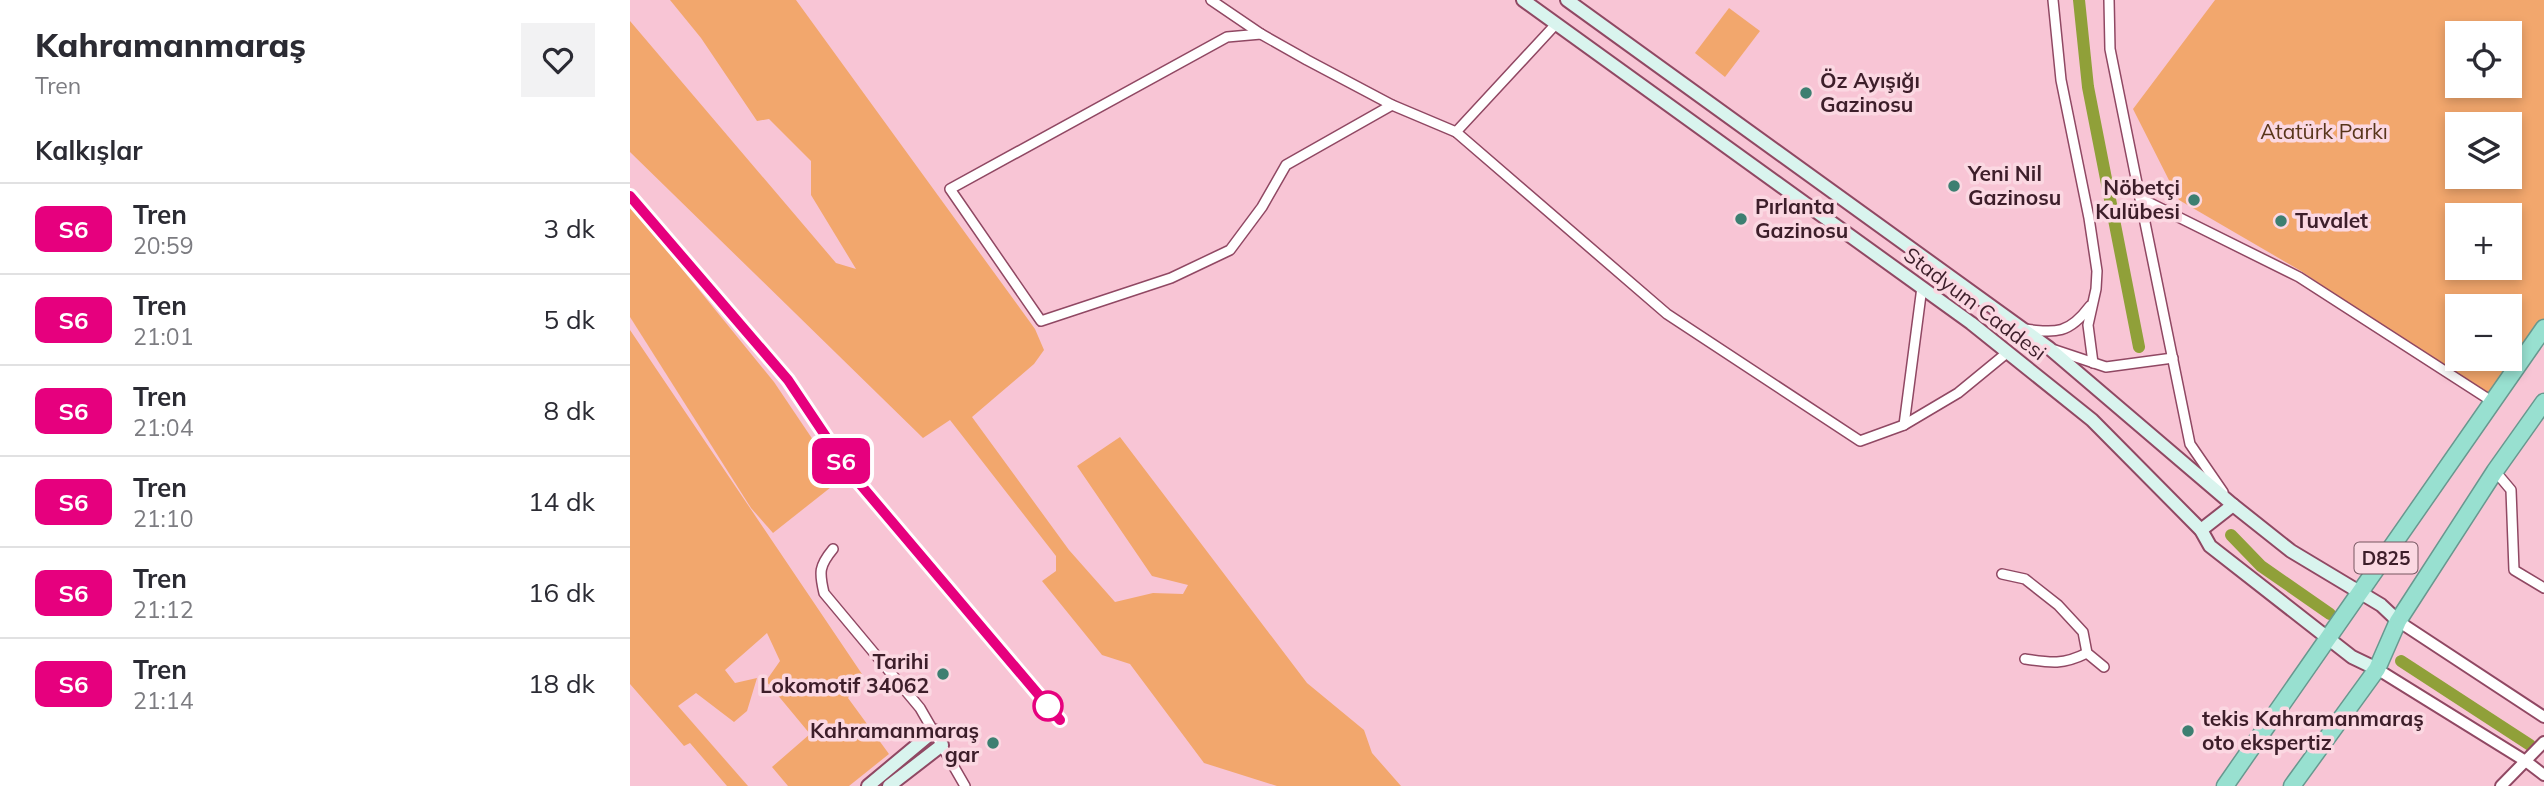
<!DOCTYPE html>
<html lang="tr">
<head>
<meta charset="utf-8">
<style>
  :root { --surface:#fff; --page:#f2f2f3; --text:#2b2b33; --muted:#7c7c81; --line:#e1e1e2 }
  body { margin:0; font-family:Mulish,sans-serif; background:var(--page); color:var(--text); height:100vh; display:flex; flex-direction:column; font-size:26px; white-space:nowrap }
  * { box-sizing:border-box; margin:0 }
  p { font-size:23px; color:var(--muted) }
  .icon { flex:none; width:38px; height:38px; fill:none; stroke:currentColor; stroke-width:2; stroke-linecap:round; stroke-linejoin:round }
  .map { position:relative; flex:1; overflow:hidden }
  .panel { display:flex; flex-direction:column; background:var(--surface); width:630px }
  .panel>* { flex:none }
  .badge { padding:0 14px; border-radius:10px; font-size:24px; line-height:46px }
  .tools { position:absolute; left:1815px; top:21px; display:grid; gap:14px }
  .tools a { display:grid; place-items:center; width:77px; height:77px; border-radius:0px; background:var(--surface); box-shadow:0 4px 10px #0003; font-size:35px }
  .map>.badge { position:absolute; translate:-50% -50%; box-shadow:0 0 0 4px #fff }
  h2 { padding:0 35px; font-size:26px; line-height:63px }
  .round { display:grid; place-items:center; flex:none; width:74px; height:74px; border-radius:0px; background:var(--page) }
  .summary { display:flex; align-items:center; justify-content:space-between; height:119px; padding:0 35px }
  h1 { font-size:33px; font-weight:800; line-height:52px }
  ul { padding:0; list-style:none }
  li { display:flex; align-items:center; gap:21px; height:91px; padding:0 35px; border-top:2px solid var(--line) }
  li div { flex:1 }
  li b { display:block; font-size:26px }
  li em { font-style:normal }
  li .badge { min-width:77px; font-weight:700; text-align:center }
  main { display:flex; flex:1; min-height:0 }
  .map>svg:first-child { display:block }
</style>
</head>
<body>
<main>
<section class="panel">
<div class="summary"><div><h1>Kahramanmaraş</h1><p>Tren</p></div><a class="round"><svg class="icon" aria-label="heart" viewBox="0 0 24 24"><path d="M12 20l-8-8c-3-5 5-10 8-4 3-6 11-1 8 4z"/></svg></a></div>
<h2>Kalkışlar</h2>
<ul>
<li><span class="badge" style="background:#e6007e;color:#fff">S6</span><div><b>Tren</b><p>20:59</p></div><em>3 dk</em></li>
<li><span class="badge" style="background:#e6007e;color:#fff">S6</span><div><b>Tren</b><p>21:01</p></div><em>5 dk</em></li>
<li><span class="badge" style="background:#e6007e;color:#fff">S6</span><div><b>Tren</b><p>21:04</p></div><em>8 dk</em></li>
<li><span class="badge" style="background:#e6007e;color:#fff">S6</span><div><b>Tren</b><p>21:10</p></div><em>14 dk</em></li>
<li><span class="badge" style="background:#e6007e;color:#fff">S6</span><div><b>Tren</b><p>21:12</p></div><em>16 dk</em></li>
<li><span class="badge" style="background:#e6007e;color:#fff">S6</span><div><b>Tren</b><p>21:14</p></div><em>18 dk</em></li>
</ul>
</section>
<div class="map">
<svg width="1914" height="786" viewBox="0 0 1914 786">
  <rect width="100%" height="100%" fill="#f8c5d5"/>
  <!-- green -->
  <g fill="#f2a76d" fill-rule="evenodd">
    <polygon points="40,0 166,0 405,329 414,350 404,364 342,417 439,550 485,602 523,593 553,594 558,585 522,576 447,466 490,437 677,683 734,730 742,753 771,786 647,786 574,763 500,664 472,655 412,581 426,571 426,556 320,420 293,438 0,152 0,21 206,263 226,269 181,195 181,161 139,119 127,121 71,38"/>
    <path d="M1585,0H1914V328L1863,402L1671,271L1549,200L1503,109ZM1827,33H1880V86H1827ZM1827,124H1880V177H1827ZM1827,215H1880V268H1827ZM1827,306H1880V359H1827Z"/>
    <polygon points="1099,8 1130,31 1095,77 1065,53"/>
    <polygon points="0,205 144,382 210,480 143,533 121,508 0,317"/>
    <polygon points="0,330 234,677 218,698 259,754 219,786 158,786 142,767 180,734 136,681 150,661 137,633 95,670 105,683 127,678 117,711 104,722 66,693 48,706 118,786 97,786 60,743 54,746 0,684"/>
  </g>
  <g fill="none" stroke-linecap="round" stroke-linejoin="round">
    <!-- canal -->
    <g stroke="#90a039" stroke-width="12">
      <polyline points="1449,0 1458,87 1509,347"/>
      <polyline points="1601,535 1631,566 1700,614"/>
      <polyline points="1771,661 1900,745"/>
    </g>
    <defs>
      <g id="minor">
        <polyline points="581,0 631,34 677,60 762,105 826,132 1037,314 1230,441 1274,425 1328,393 1378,352"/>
        <polyline points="1423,0 1431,80 1459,218 1467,271 1466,289 1458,325 1463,363"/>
        <polyline points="1479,0 1480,49 1510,198 1669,277 1863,402"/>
        <polyline points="631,34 597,37 320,189 411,321 541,278 600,250 632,207 656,165 762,105"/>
        <polyline points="826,132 926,24"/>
        <polyline points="1510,198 1560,444 1593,492"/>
        <path d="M1394,329C1427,333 1439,334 1460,306"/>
        <polyline points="1425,350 1476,367 1543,358"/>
        <polyline points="1274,425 1292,287"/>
        <polyline points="1865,471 1881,490 1884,570 1914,588"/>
        <path d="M203,549C189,566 189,572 194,593L290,708L335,786"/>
        <polyline points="1372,574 1395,579 1428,605 1453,632 1457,653 1474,667"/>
        <path d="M1395,659C1421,663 1433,665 1457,653"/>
      </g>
      <g id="tertiary">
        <polyline points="1768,621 1914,717"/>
        <polyline points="1747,669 1897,762 1914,775"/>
        <polyline points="1871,786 1914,742"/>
      </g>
      <g id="secondary">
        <polyline points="893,0 1341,323 1462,420 1571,530 1580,546 1722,657 1747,669"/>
        <polyline points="937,0 1419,348 1603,505 1661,551 1751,605 1768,621"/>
        <polyline points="1571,530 1603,505"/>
        <polyline points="238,786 304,731"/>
        <polyline points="259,786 312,745"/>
      </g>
      <g id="trunk">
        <polyline points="1595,786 1914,328"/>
        <polyline points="1662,786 1747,669 1768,621 1865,471 1914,402"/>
      </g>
    </defs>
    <!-- minor casing -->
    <use href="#minor" stroke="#904863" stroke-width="12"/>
    <!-- tertiary casing -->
    <use href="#tertiary" stroke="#904863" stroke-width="14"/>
    <!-- secondary casing -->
    <use href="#secondary" stroke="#904863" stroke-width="16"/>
    <!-- trunk casing -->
    <use href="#trunk" stroke="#68988f" stroke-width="19"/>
    <!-- minor -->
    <use href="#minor" stroke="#fff" stroke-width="9"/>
    <!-- tertiary -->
    <use href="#tertiary" stroke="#fff" stroke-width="10"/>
    <!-- secondary -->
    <use href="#secondary" stroke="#d9f4ee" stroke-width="12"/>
    <!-- trunk -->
    <use href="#trunk" stroke="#98e0d0" stroke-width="16"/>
    <defs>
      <polyline id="rail" points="0,196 157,380 219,471 430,720"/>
    </defs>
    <!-- rail casing -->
    <use href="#rail" stroke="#795461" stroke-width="6"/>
    <!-- rail -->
    <use href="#rail" stroke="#fbd8e2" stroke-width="3.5" stroke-dasharray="10" stroke-linecap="butt"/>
  </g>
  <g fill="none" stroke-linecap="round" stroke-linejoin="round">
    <defs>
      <polyline id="line" points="0,196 158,380 219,471 430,720"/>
    </defs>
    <!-- line casing -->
    <use href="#line" stroke="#fff" stroke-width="16"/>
    <!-- line -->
    <use href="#line" stroke="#e6007e" stroke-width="10"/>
  </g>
  <!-- markers -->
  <g fill="#3d7f71" stroke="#fbd8e2" stroke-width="2.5">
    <circle cx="1176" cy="93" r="7"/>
    <circle cx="1324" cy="186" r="7"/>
    <circle cx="1564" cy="200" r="7"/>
    <circle cx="1111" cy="219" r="7"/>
    <circle cx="1651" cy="221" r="7"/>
    <circle cx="313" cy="674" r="7"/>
    <circle cx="1558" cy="731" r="7"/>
    <circle cx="363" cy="743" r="7"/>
  </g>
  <circle fill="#fff" stroke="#e6007e" stroke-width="3.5" cx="418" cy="706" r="14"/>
  <g text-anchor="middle" stroke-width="7" stroke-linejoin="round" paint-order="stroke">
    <!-- shield labels -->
    <rect fill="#fbd8e2" stroke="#765661" stroke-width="2" x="1724.5" y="542.5" width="63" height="31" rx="5"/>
    <g font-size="19" font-weight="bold" fill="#3d1e2a">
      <text x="1756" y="565">D825</text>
    </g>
    <!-- poi labels -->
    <g font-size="21" font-weight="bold" fill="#3d1e2a" stroke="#fbd8e2" text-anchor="start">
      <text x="1190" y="88">Öz Ayışığı<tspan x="1190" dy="24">Gazinosu</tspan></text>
      <text x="1338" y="181">Yeni Nil<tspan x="1338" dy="24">Gazinosu</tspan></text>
      <text x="1550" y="195" text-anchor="end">Nöbetçi<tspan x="1550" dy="24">Kulübesi</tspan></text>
      <text x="1125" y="214">Pırlanta<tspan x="1125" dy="24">Gazinosu</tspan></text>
      <text x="1665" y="228">Tuvalet</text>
      <text x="299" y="669" text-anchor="end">Tarihi<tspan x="299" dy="24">Lokomotif 34062</tspan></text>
      <text x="1572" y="726">tekis Kahramanmaraş<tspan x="1572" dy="24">oto ekspertiz</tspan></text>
      <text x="349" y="738" text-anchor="end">Kahramanmaraş<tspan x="349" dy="24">gar</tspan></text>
    </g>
    <!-- park labels -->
    <g font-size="21" fill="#58351a" stroke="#fbd8e2">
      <text x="1694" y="139">Atatürk Parkı</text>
    </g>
    <!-- street labels -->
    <g font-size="21" fill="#3d1e2a" stroke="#fbd8e2">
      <text transform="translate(1345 304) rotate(37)" y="7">Stadyum Caddesi</text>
    </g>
  </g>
</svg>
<div class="tools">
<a><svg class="icon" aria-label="locate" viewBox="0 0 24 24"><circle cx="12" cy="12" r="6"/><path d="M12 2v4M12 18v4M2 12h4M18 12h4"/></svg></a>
<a><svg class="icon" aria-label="layers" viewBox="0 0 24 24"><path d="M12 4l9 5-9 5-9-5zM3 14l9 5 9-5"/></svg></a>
<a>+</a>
<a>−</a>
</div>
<b class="badge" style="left:211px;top:461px;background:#e6007e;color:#fff">S6</b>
</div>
</main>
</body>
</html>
